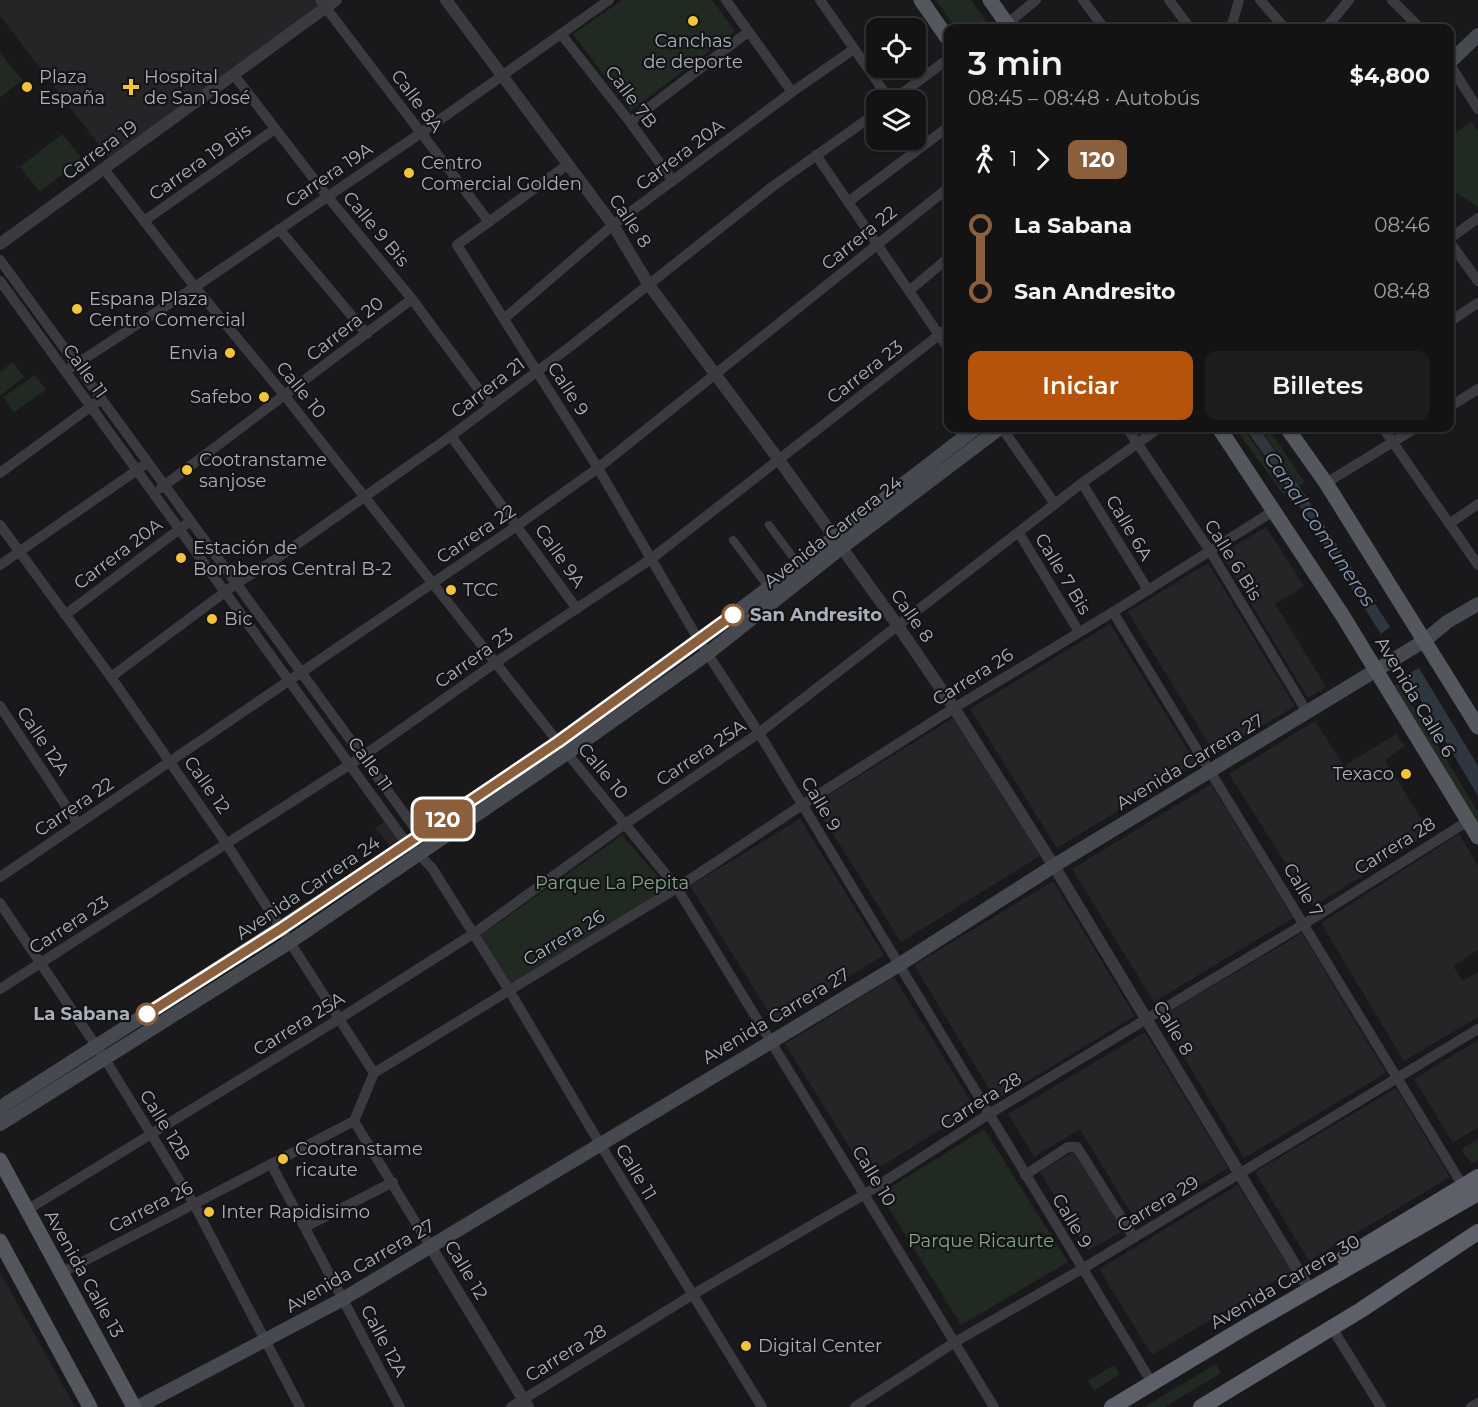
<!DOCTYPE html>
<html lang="es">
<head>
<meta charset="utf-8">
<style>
  :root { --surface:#131314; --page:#1c1c1d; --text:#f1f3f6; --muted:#9d9ea0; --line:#323234; --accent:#b45309 }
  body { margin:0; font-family:Montserrat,sans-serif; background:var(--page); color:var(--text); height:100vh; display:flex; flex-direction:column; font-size:22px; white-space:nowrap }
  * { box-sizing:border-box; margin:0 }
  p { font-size:20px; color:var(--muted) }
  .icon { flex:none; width:33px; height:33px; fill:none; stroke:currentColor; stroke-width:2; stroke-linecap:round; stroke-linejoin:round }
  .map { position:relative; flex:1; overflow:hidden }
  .side { position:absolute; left:944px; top:24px; width:510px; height:408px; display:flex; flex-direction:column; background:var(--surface); border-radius:12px; box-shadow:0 2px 4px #0004,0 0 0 2px var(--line) }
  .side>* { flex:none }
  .badge { padding:0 12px; border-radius:9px; font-size:21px; line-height:39px }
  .tools { position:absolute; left:866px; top:18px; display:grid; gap:12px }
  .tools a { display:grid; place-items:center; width:60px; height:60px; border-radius:12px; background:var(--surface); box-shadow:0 2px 4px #0004,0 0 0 2px var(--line); font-size:30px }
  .map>.badge { position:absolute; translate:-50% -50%; box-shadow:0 0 0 3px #fff }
  .legs { display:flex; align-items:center; gap:9px; height:66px; padding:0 24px; font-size:20px }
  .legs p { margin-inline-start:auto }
  .headline { display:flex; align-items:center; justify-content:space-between; height:102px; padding:0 24px }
  h1 { font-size:33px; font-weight:600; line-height:45px }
  .action { display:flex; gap:12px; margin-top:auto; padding:12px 24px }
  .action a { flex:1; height:69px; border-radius:12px; background:var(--accent); color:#fff; font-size:24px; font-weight:600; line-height:69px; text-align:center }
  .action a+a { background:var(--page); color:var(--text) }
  ul { padding:0 24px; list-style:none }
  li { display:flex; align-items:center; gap:21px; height:66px; font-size:22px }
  li i { display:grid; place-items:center; width:9px; height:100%; margin:0 8px; background:currentColor }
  li i::after { content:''; width:15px; height:15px; margin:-8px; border:4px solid; border-radius:50%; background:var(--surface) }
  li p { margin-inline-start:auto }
  li:first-child i { background:linear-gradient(#0000 50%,currentColor 0) }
  li:last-child i { background:linear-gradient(currentColor 50%,#0000 0) }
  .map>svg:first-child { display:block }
</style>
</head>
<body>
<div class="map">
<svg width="1478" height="1407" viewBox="0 0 1478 1407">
  <rect width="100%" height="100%" fill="#19191b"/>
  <!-- built -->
  <g fill="#252528">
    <polygon points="0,0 313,0 319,8 109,158 0,16"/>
    <polygon points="1266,527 1304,586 1275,604 1326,687 1308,698 1221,554"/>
    <polygon points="1208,563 1295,706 1215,754 1128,612"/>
    <polygon points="1110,624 1196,763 1057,848 970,709"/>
    <polygon points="953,718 1040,856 901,942 814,804"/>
    <polygon points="1315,721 1344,766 1396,734 1405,746 1385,760 1430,833 1313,907 1229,774"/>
    <polygon points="1211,784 1293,918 1154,1002 1072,869"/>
    <polygon points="800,819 884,955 775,1022 690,886"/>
    <polygon points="387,820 403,842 393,849 375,828"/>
    <polygon points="1459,834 1478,866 1478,950 1453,966 1463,981 1478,972 1478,1017 1404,1061 1321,923"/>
    <polygon points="1053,881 1135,1016 996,1100 914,965"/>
    <polygon points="1302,933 1386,1073 1244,1158 1160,1017"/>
    <polygon points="894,977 975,1108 867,1175 785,1044"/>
    <polygon points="1145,1032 1228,1168 1137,1223 1080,1129 1034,1157 1008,1114"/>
    <polygon points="1478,1040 1478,1127 1453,1143 1414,1079"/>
    <polygon points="1396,1088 1450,1177 1309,1261 1255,1172"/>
    <polygon points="1076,1150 1124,1230 1088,1251 1040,1172"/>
    <polygon points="1238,1185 1291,1271 1152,1355 1099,1269"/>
    <polygon points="0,1272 75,1407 0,1407"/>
  </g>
  <!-- green -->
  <g fill="#202922">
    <polygon points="622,0 712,0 735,31 631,111 573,34"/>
    <polygon points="936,0 971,0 991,28 956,28"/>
    <polygon points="0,53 22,80 0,98"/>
    <polygon points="1471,121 1478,131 1478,207 1449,188 1449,138"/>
    <polygon points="62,134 82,159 40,192 20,167"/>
    <polygon points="13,362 24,377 0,396 0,372"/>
    <polygon points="35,375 46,390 14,412 3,397"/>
    <polygon points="1235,428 1243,428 1288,492 1284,495"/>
    <polygon points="1260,428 1268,428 1305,483 1300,486"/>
    <polygon points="1397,684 1421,718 1478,812 1478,824 1394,685"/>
    <polygon points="622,835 668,888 511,984 480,936"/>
    <polygon points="984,1129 1068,1262 961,1325 880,1194"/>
    <polygon points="1478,1139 1478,1160 1471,1164 1461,1149"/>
    <polygon points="1216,1364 1221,1373 1165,1407 1144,1407"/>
    <polygon points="1114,1365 1120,1374 1094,1391 1088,1381"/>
  </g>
  <!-- water -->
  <g fill="#2e373f">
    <polygon points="1245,428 1259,428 1299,486 1390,627 1381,634 1290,491"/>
    <polygon points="1419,668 1478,766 1478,796 1406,675"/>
  </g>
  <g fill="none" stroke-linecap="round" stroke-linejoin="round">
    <!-- pedestrian -->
    <g stroke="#3a3a40" stroke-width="8">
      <polyline points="769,525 798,564"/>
      <polyline points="733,540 768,587"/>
    </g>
    <!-- minor -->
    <g stroke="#3a3a40" stroke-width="10">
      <polyline points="320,0 489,222"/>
      <polyline points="726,0 792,92"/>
      <polyline points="820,0 890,100"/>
      <polyline points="1083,0 1104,28"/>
      <polyline points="1169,0 1190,28"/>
      <polyline points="1260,0 1285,28"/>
      <polyline points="1392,0 1420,28"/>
      <polyline points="1007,24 1036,0"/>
      <polyline points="1231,28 1239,0"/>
      <polyline points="1326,28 1349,0"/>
      <polyline points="561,34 630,122 673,181"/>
      <polyline points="1449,63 1478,109"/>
      <polyline points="234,75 327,196 412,299 491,406"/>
      <polyline points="893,100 948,59"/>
      <polyline points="630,122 748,32"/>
      <polyline points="816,155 948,348"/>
      <polyline points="567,165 457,245 598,468 698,639 759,733 1152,1383"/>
      <polyline points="104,169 195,287 285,396 558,742 677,888 994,1407"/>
      <polyline points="848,202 948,127"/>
      <polyline points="144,221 275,129"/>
      <polyline points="279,229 367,334"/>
      <polyline points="1449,239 1478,218"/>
      <polyline points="1449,241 1478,281"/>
      <polyline points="0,260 420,835"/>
      <polyline points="0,281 402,837 432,868 509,990 600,1144 762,1407"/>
      <polyline points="909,291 948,258"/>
      <polyline points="505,318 613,225 792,92 854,49"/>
      <polyline points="1449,322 1478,303"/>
      <polyline points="70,368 195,287 421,133 609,0"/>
      <polyline points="1449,407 1478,389"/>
      <polyline points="1002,428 1055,504"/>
      <polyline points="1127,428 1210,551 1307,712"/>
      <polyline points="1383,428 1478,565"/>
      <polyline points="451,436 577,609"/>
      <polyline points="0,473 97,402"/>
      <polyline points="1082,483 1148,590"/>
      <polyline points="1326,483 1416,428"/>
      <polyline points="161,488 412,299"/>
      <polyline points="1449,524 1478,504"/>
      <polyline points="0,525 111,677 226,843 374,1073"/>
      <polyline points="1019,533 1079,632"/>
      <polyline points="0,565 143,466"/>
      <polyline points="1113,612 1463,1186"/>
      <polyline points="65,615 185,525"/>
      <polyline points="111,677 237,583 276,559 451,436 571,346 772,187 876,113"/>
      <polyline points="0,706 78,824"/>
      <polyline points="0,877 518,525 598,468 948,188"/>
      <polyline points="0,903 105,1059 194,1204 300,1407"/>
      <polyline points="0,989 363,756 495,663 651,559 948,328"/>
      <polyline points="354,1121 430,1246"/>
      <polyline points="271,1164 400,1407"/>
      <polyline points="1025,1175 1068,1147 1077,1147 1134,1238"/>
      <polyline points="27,1210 339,1019 473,934 625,824 759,733 1082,483 1159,428"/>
      <polyline points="305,1227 393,1182"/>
      <polyline points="61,1273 354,1121 374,1073 677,888 802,805 954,708 1113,612 1275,510"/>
      <polyline points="1332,1328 1381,1407"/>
      <polyline points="511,1407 692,1295 865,1194 989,1114 1304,924 1468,821"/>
      <polyline points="855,1407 955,1342 1082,1269 1478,1029"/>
      <polyline points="1471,1407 1478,1403"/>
    </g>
    <!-- tertiary -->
    <g stroke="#3a3a40" stroke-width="12">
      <polyline points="446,0 613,225 649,285 779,460 898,626 954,708 1054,866 1305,1282"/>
      <polyline points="0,244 336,0"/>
      <polyline points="430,1246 528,1407"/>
    </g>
    <!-- secondary -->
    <g stroke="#474950" stroke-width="14">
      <polyline points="1449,63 1478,35"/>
      <path d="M0,1109L7,1103C192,985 378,867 558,742C701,643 838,534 976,428"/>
      <polyline points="0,1124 290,942 567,753 707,654 841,548 1000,428"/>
      <polyline points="138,1407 343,1299 894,968 1060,862 1424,641 1447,622 1478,604"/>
    </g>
    <!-- primary -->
    <g stroke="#55575f" stroke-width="15">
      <polyline points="921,0 948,39"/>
      <polyline points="990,0 1010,28"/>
      <polyline points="1219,428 1341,613 1478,837"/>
      <polyline points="1287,428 1326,483 1478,727"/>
      <polyline points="0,1160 134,1407"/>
      <polyline points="0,1241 90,1407"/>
    </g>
    <!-- trunk -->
    <g stroke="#5d6068" stroke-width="16">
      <polyline points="1344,1258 1478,1177"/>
      <polyline points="1112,1407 1247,1326 1478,1193"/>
      <polyline points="1201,1407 1361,1310 1478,1232"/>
    </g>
  </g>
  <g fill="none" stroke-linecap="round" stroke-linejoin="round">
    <defs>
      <polyline id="line-1" points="147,1014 282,928 558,742 733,615"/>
    </defs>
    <!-- line-1 casing -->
    <use href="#line-1" stroke="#fff" stroke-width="14"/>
    <!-- line-1 -->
    <use href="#line-1" stroke="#8b5e3c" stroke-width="9"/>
  </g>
  <!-- markers -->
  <g fill="#f5c336" stroke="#141416" stroke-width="2">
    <circle cx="693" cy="21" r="6"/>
    <circle cx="27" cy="87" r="6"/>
    <path d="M128 78h6v6h6v6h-6v6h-6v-6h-6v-6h6z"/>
    <circle cx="409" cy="173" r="6"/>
    <circle cx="77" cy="309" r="6"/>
    <circle cx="230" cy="353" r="6"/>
    <circle cx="264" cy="397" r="6"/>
    <circle cx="187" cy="470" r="6"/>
    <circle cx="181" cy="558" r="6"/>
    <circle cx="451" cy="590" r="6"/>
    <circle cx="212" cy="619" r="6"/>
    <circle cx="1406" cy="774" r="6"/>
    <circle cx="283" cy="1159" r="6"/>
    <circle cx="209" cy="1212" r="6"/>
    <circle cx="746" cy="1346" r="6"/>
  </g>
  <g fill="#fff" stroke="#8b5e3c" stroke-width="3">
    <circle cx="733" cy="615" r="10"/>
    <circle cx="147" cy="1014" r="10"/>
  </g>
  <g text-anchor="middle" stroke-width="4.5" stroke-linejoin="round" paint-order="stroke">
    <!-- poi labels -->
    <g font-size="18" fill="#abafbb" stroke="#141416" text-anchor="start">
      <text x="693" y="47" text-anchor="middle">Canchas<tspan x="693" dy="21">de deporte</tspan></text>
      <text x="39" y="83">Plaza<tspan x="39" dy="21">España</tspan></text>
      <text x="144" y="83">Hospital<tspan x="144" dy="21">de San José</tspan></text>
      <text x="421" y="169">Centro<tspan x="421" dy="21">Comercial Golden</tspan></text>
      <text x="89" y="305">Espana Plaza<tspan x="89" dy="21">Centro Comercial</tspan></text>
      <text x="218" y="359" text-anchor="end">Envia</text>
      <text x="252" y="403" text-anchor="end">Safebo</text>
      <text x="199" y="466">Cootranstame<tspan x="199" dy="21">sanjose</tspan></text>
      <text x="193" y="554">Estación de<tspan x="193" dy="21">Bomberos Central B-2</tspan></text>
      <text x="463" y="596">TCC</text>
      <text x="224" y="625">Bic</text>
      <text x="1394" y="780" text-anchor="end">Texaco</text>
      <text x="295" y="1155">Cootranstame<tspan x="295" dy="21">ricaute</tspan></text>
      <text x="221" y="1218">Inter Rapidisimo</text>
      <text x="758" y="1352">Digital Center</text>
    </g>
    <!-- street labels -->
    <g font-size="18" fill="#abafbb" stroke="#141416">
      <text transform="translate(631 97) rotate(53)" y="6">Calle 7B</text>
      <text transform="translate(417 101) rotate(53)" y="6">Calle 8A</text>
      <text transform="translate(100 150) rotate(-36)" y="6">Carrera 19</text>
      <text transform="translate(680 155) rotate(-37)" y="6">Carrera 20A</text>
      <text transform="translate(200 162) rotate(-35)" y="6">Carrera 19 Bis</text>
      <text transform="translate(329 175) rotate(-34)" y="6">Carrera 19A</text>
      <text transform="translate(630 221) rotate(56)" y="6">Calle 8</text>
      <text transform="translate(376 229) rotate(50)" y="6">Calle 9 Bis</text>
      <text transform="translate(859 238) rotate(-39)" y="6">Carrera 22</text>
      <text transform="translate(345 329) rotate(-38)" y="6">Carrera 20</text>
      <text transform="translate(85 371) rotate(54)" y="6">Calle 11</text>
      <text transform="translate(865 372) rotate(-38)" y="6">Carrera 23</text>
      <text transform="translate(488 388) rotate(-37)" y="6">Carrera 21</text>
      <text transform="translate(568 389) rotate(57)" y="6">Calle 9</text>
      <text transform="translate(301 390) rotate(51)" y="6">Calle 10</text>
      <text transform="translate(1129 528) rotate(59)" y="6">Calle 6A</text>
      <text transform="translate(833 532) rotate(-38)" y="6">Avenida Carrera 24</text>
      <text transform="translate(476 534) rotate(-34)" y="6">Carrera 22</text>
      <text transform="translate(118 554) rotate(-37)" y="6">Carrera 20A</text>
      <text transform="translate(560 556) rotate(55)" y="6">Calle 9A</text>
      <text transform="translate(1233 560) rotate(58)" y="6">Calle 6 Bis</text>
      <text transform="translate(1063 574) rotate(59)" y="6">Calle 7 Bis</text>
      <text transform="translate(912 616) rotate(55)" y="6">Calle 8</text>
      <text transform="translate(474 658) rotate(-35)" y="6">Carrera 23</text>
      <text transform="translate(973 677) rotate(-32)" y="6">Carrera 26</text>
      <text transform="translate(1415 697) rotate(59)" y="6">Avenida Calle 6</text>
      <text transform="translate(43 741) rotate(56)" y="6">Calle 12A</text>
      <text transform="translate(701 753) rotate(-34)" y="6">Carrera 25A</text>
      <text transform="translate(1190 762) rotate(-31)" y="6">Avenida Carrera 27</text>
      <text transform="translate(370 764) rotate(54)" y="6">Calle 11</text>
      <text transform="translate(603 771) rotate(50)" y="6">Calle 10</text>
      <text transform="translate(207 785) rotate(55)" y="6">Calle 12</text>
      <text transform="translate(821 804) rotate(59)" y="6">Calle 9</text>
      <text transform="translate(74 807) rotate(-34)" y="6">Carrera 22</text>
      <text transform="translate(1395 846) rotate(-32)" y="6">Carrera 28</text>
      <text transform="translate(308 888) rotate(-34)" y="6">Avenida Carrera 24</text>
      <text transform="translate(1303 890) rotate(59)" y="6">Calle 7</text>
      <text transform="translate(69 925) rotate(-33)" y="6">Carrera 23</text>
      <text transform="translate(564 938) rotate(-31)" y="6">Carrera 26</text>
      <text transform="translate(776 1016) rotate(-31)" y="6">Avenida Carrera 27</text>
      <text transform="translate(299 1024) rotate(-32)" y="6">Carrera 25A</text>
      <text transform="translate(1173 1028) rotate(59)" y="6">Calle 8</text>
      <text transform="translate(981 1101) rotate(-32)" y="6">Carrera 28</text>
      <text transform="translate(165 1125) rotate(58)" y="6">Calle 12B</text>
      <text transform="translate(636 1172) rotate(59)" y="6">Calle 11</text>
      <text transform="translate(874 1176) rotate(59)" y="6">Calle 10</text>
      <text transform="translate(1158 1204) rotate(-31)" y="6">Carrera 29</text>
      <text transform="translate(151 1207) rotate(-27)" y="6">Carrera 26</text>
      <text transform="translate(1072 1221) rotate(59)" y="6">Calle 9</text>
      <text transform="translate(360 1266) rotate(-30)" y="6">Avenida Carrera 27</text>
      <text transform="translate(466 1270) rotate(59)" y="6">Calle 12</text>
      <text transform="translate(84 1274) rotate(61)" y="6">Avenida Calle 13</text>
      <text transform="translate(1285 1282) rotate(-30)" y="6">Avenida Carrera 30</text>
      <text transform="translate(384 1341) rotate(62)" y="6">Calle 12A</text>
      <text transform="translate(566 1353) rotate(-32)" y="6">Carrera 28</text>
    </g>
    <!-- stop labels -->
    <g font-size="18" font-weight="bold" fill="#abafbb" stroke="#141416" text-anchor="start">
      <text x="750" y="621">San Andresito</text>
      <text x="130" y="1020" text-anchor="end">La Sabana</text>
    </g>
    <!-- park labels -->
    <g font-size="18" fill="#82a686" stroke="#141416">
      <text x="612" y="889">Parque La Pepita</text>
      <text x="981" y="1247">Parque Ricaurte</text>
    </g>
    <!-- water labels -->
    <g font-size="20" font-style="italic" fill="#829ab6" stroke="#141416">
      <text transform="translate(1320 529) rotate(56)" y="7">Canal Comuneros</text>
    </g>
  </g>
</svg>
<div class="tools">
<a><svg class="icon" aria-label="locate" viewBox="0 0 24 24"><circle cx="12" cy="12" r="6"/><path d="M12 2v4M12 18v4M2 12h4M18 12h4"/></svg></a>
<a><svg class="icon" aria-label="layers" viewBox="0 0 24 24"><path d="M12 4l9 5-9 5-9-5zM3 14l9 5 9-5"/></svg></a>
</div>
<b class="badge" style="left:443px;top:819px;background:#8b5e3c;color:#fff">120</b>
<section class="side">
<div class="headline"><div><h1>3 min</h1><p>08:45 – 08:48 · Autobús</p></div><b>$4,800</b></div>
<div class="legs"><svg class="icon" aria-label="walk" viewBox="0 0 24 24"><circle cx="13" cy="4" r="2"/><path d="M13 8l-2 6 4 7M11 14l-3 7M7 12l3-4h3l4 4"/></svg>1<svg class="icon" aria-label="forward" viewBox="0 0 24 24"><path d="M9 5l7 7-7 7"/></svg><b class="badge" style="background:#8b5e3c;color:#fff">120</b></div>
<ul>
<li><i style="color:#8b5e3c"></i><b>La Sabana</b><p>08:46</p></li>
<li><i style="color:#8b5e3c"></i><b>San Andresito</b><p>08:48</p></li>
</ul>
<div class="action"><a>Iniciar</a><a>Billetes</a></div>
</section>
</div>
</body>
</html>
